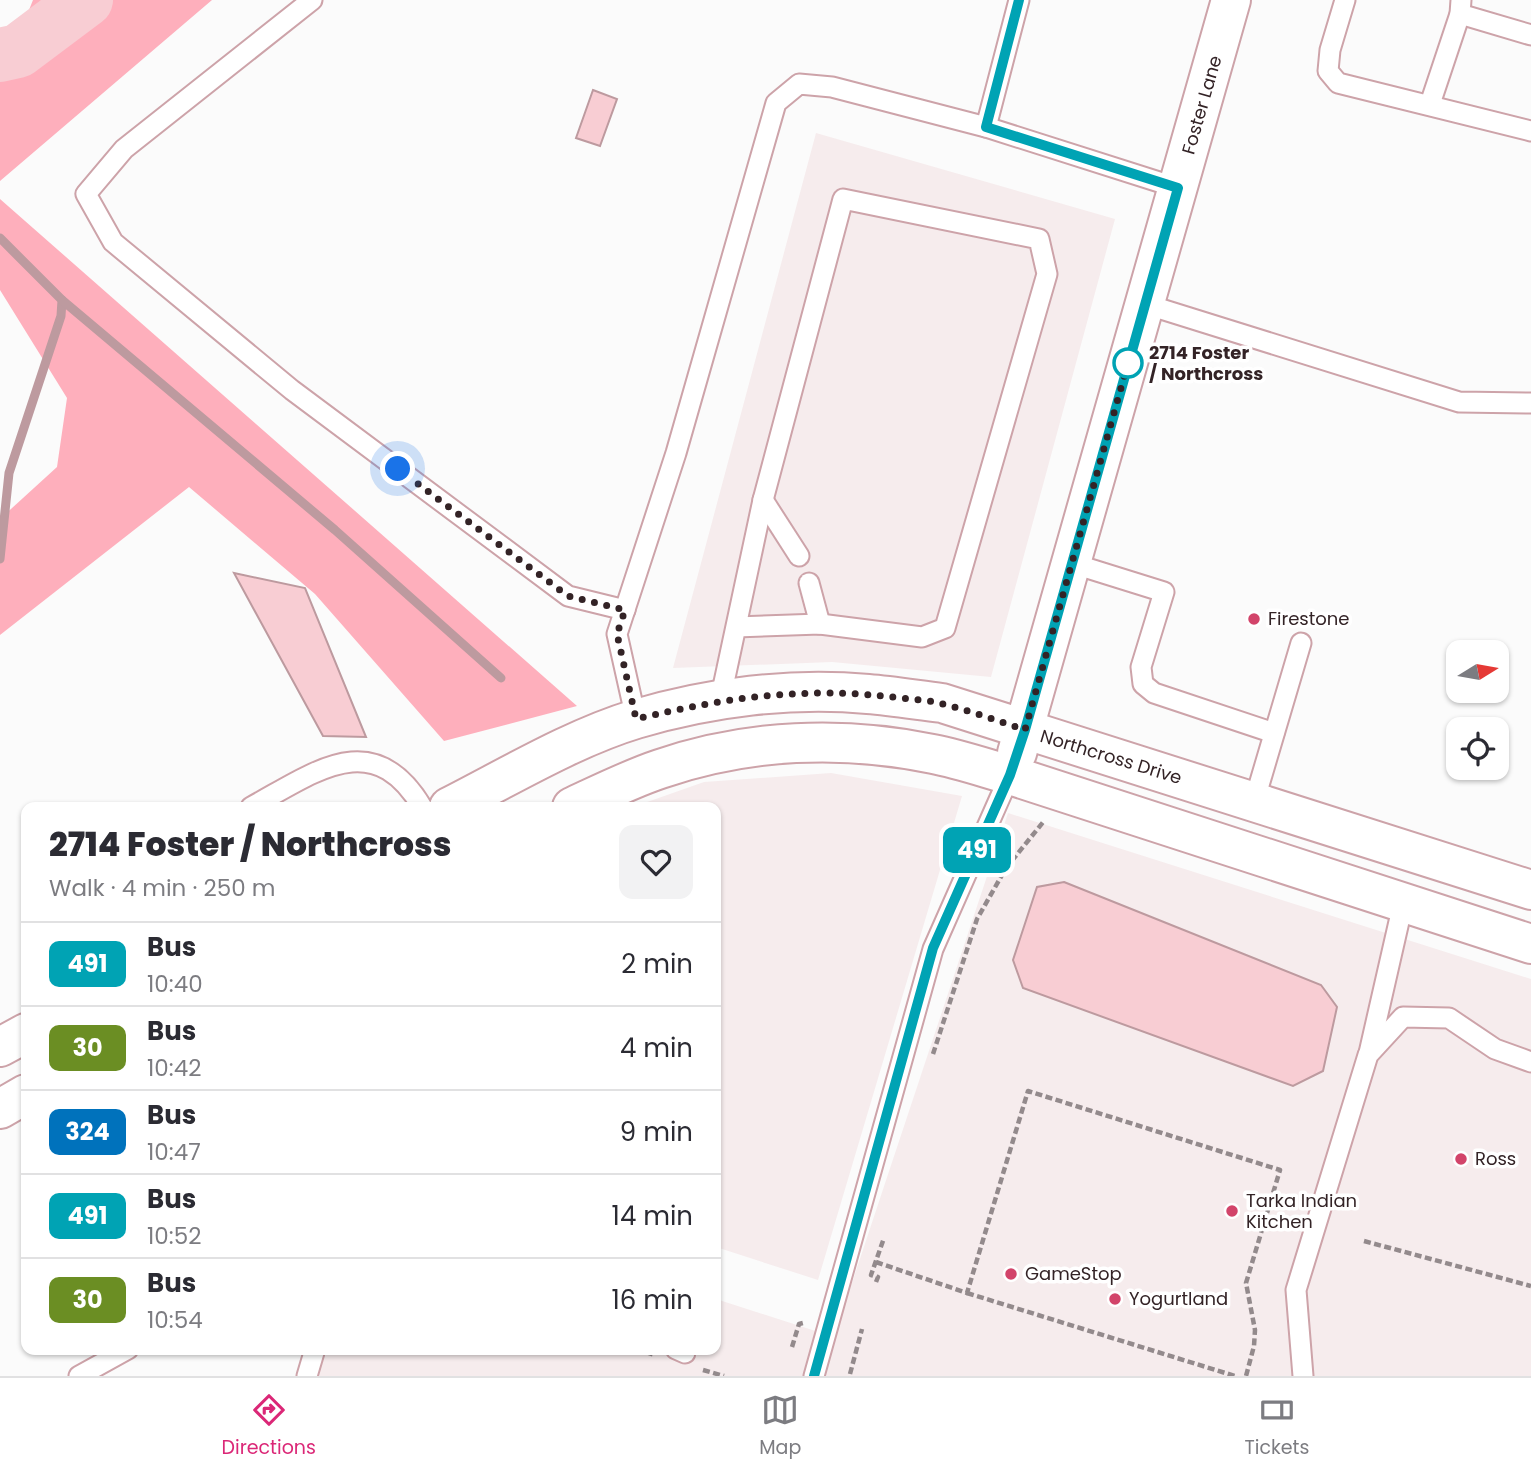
<!DOCTYPE html>
<html lang="en">
<head>
<meta charset="utf-8">
<style>
  :root { --surface:#fff; --page:#f2f2f3; --text:#2b2b33; --muted:#7c7c81; --line:#e1e1e2; --accent:#db2777 }
  body { margin:0; font-family:Poppins,sans-serif; background:var(--page); color:var(--text); height:100vh; display:flex; flex-direction:column; font-size:26px; white-space:nowrap }
  * { box-sizing:border-box; margin:0 }
  p { font-size:23px; color:var(--muted) }
  .icon { flex:none; width:38px; height:38px; fill:none; stroke:currentColor; stroke-width:2; stroke-linecap:round; stroke-linejoin:round }
  .map { position:relative; flex:1; overflow:hidden }
  .panel { position:absolute; left:21px; top:802px; width:700px; height:553px; display:flex; flex-direction:column; background:var(--surface); border-radius:14px; box-shadow:0 2px 5px #0004 }
  .panel>* { flex:none }
  .badge { padding:0 14px; border-radius:10px; font-size:24px; line-height:46px }
  .needle { width:46px; rotate:79deg }
  .tools { position:absolute; left:1446px; top:640px; display:grid; gap:14px }
  .tools a { display:grid; place-items:center; width:63px; height:63px; border-radius:14px; background:var(--surface); box-shadow:0 2px 5px #0004; font-size:35px }
  .you { position:absolute; width:35px; height:35px; margin:-18px; border:5px solid #fff; border-radius:50%; background:#1a73e8; box-shadow:0 0 0 10px #1a73e833 }
  .map>.badge { position:absolute; translate:-50% -50%; box-shadow:0 0 0 4px #fff }
  .round { display:grid; place-items:center; flex:none; width:74px; height:74px; border-radius:14px; background:var(--page) }
  .head { display:flex; align-items:center; justify-content:space-between; height:119px; padding:0 28px }
  h1 { font-size:33px; font-weight:800; line-height:52px }
  ul { padding:0; list-style:none }
  li { display:flex; align-items:center; gap:21px; height:84px; padding:0 28px; border-top:2px solid var(--line) }
  li div { flex:1 }
  li b { display:block; font-size:26px }
  li em { font-style:normal }
  li .badge { min-width:77px; font-weight:700; text-align:center }
  .tab-bar { display:flex; justify-content:space-around; align-items:center; height:98px; border-top:2px solid var(--line); background:var(--surface); font-size:19px; color:var(--muted) }
  .tab-bar a { display:grid; justify-items:center; gap:4px }
  .tab-bar .active { color:var(--accent) }
  .map>svg:first-child { display:block }
</style>
</head>
<body>
<div class="map">
<svg width="1531" height="1376" viewBox="0 0 1531 1376">
  <rect width="100%" height="100%" fill="#fbfbfb"/>
  <!-- built -->
  <g fill="#f6eced">
    <polygon points="816,133 1115,219 991,677 832,662 673,668"/>
    <polygon points="831,773 962,796 818,1280 716,1247 716,807 633,807 704,782"/>
    <polygon points="1008,813 1531,979 1531,1376 317,1376 328,1349 716,1349 716,1299 834,1337"/>
  </g>
  <!-- green -->
  <g fill="#feafbc">
    <polygon points="33,0 212,0 0,181 0,44 17,40"/>
    <polygon points="0,199 577,706 444,741 315,594 189,487 0,635 0,519 57,467 67,398 0,290"/>
  </g>
  <!-- water -->
  <g fill="#f8cdd3" stroke="#bd9a9f" stroke-width="2">
    <polygon points="593,90 617,99 600,146 576,138"/>
    <polygon points="234,573 305,588 366,737 323,736"/>
    <polygon points="1064,882 1321,985 1337,1007 1323,1071 1293,1086 1023,988 1013,960 1037,887"/>
  </g>
  <g fill="none" stroke-linecap="round" stroke-linejoin="round">
    <!-- stream -->
    <g stroke="#bd9a9f" stroke-width="9">
      <polyline points="0,238 62,300 61,316 9,473 0,559"/>
      <polyline points="62,300 335,530 501,678"/>
    </g>
    <!-- river -->
    <polyline stroke="#f8cdd3" stroke-width="54" points="0,55 18,51 86,0"/>
    <defs>
      <g id="service">
        <polyline points="312,0 124,149 86,194 113,242 292,390 568,596 625,610"/>
        <polyline points="1345,0 1330,50 1328,71 1338,83 1531,131"/>
        <polyline points="1460,14 1531,35"/>
        <polyline points="1430,104 1460,14 1461,0"/>
        <polyline points="986,127 1019,0"/>
        <polyline points="1145,304 1459,402 1531,403"/>
        <polyline points="763,500 799,556"/>
        <polyline points="1071,563 1164,592 1141,667 1143,684 1154,693 1274,733"/>
        <polyline points="809,583 820,624"/>
        <polyline points="720,701 763,500 843,199 1039,239 1047,274 945,628 922,637 820,624 736,627"/>
        <polyline points="636,719 617,634 676,453 776,103 799,84 832,87 986,127 1178,188"/>
        <polyline points="1254,802 1301,643"/>
        <path d="M251,807C314,773 373,725 422,807"/>
        <polyline points="1369,1053 1403,904"/>
        <polyline points="676,1349 685,1353"/>
        <polyline points="79,1376 128,1349"/>
        <polyline points="307,1376 315,1349"/>
        <polyline points="814,1376 933,949 1010,775"/>
        <polyline points="1303,1376 1296,1290 1368,1055 1403,1017 1449,1018 1495,1049 1531,1062"/>
      </g>
      <g id="tertiary">
        <polyline points="1017,753 1231,0"/>
        <path d="M449,807C508,777 573,738 636,719C710,697 791,687 868,694C892,696 917,700 942,703L1531,890"/>
        <path d="M572,807C600,794 630,779 660,769C748,739 842,735 933,754C959,759 985,768 1010,775L1531,944"/>
        <polyline points="0,1047 26,1033"/>
        <polyline points="0,1109 26,1094"/>
      </g>
    </defs>
    <!-- service casing -->
    <use href="#service" stroke="#cda3a9" stroke-width="23"/>
    <!-- tertiary casing -->
    <use href="#tertiary" stroke="#cda3a9" stroke-width="42"/>
    <!-- path -->
    <g stroke="#938a8c" stroke-width="4.5" stroke-dasharray="7 3.5" stroke-linecap="butt">
      <polyline points="933,1054 977,919 1006,868 1044,821"/>
      <polyline points="1364,1241 1531,1286"/>
      <polyline points="876,1262 967,1293 1028,1091 1280,1170 1246,1283 1255,1330 1254,1346 1246,1376"/>
      <polyline points="876,1282 878,1277 871,1275 884,1238"/>
      <polyline points="967,1293 1235,1376"/>
      <polyline points="792,1347 799,1324 803,1323"/>
      <polyline points="636,1349 655,1355"/>
      <polyline points="703,1370 724,1376"/>
      <polyline points="850,1374 862,1329"/>
    </g>
    <!-- service -->
    <use href="#service" stroke="#fff" stroke-width="19"/>
    <!-- tertiary -->
    <use href="#tertiary" stroke="#fff" stroke-width="38"/>
  </g>
  <g fill="none" stroke-linecap="round" stroke-linejoin="round">
    <defs>
      <polyline id="line" points="814,1376 933,948 1010,775 1025,730 1178,188 986,127 1019,0"/>
    </defs>
    <!-- line casing -->
    <use href="#line" stroke="#fff" stroke-width="16"/>
    <!-- line -->
    <use href="#line" stroke="#00a3b4" stroke-width="10"/>
    <!-- walk -->
    <path stroke="#332326" stroke-width="7" stroke-dasharray="0 12.6" d="M398,469L568,596L625,610L617,634L636,719C728,697 807,686 901,698C915,700 930,700 943,704C971,711 998,721 1025,730L1128,363"/>
  </g>
  <!-- markers -->
  <circle fill="#fff" stroke="#00a3b4" stroke-width="3.5" cx="1128" cy="363" r="14"/>
  <g fill="#d2446a" stroke="#fff" stroke-width="2.5">
    <circle cx="1254" cy="619" r="7"/>
    <circle cx="1461" cy="1159" r="7"/>
    <circle cx="1232" cy="1211" r="7"/>
    <circle cx="1011" cy="1274" r="7"/>
    <circle cx="1115" cy="1299" r="7"/>
  </g>
  <g text-anchor="middle" stroke-width="7" stroke-linejoin="round" paint-order="stroke">
    <!-- street labels -->
    <g font-size="18" fill="#332326" stroke="#fff">
      <text transform="translate(1202 105) rotate(-74)" y="6">Foster Lane</text>
      <text transform="translate(1111 757) rotate(17)" y="6">Northcross Drive</text>
    </g>
    <!-- stop labels -->
    <g font-size="18" font-weight="bold" fill="#332326" stroke="#fff" text-anchor="start">
      <text x="1149" y="359">2714 Foster<tspan x="1149" dy="21">/ Northcross</tspan></text>
    </g>
    <!-- poi labels -->
    <g font-size="18" fill="#332326" stroke="#fff" text-anchor="start">
      <text x="1268" y="625">Firestone</text>
      <text x="1475" y="1165">Ross</text>
      <text x="1246" y="1207">Tarka Indian<tspan x="1246" dy="21">Kitchen</tspan></text>
      <text x="1025" y="1280">GameStop</text>
      <text x="1129" y="1305">Yogurtland</text>
    </g>
  </g>
</svg>
<div class="tools">
<a><svg class="needle" viewBox="-14 -14 28 28"><path d="M0-13l5 13h-10z" fill="#e53935"/><path d="M0 13l5-13h-10z" fill="#7c7c81"/></svg></a>
<a><svg class="icon" aria-label="locate" viewBox="0 0 24 24"><circle cx="12" cy="12" r="6"/><path d="M12 2v4M12 18v4M2 12h4M18 12h4"/></svg></a>
</div>
<div class="you" style="left:398px;top:469px"></div>
<b class="badge" style="left:977px;top:850px;background:#00a3b4;color:#fff">491</b>
<section class="panel">
<div class="head"><div><h1>2714 Foster / Northcross</h1><p>Walk · 4 min · 250 m</p></div><a class="round"><svg class="icon" aria-label="heart" viewBox="0 0 24 24"><path d="M12 20l-8-8c-3-5 5-10 8-4 3-6 11-1 8 4z"/></svg></a></div>
<ul>
<li><span class="badge" style="background:#00a3b4;color:#fff">491</span><div><b>Bus</b><p>10:40</p></div><em>2 min</em></li>
<li><span class="badge" style="background:#6b8e23;color:#fff">30</span><div><b>Bus</b><p>10:42</p></div><em>4 min</em></li>
<li><span class="badge" style="background:#0072bc;color:#fff">324</span><div><b>Bus</b><p>10:47</p></div><em>9 min</em></li>
<li><span class="badge" style="background:#00a3b4;color:#fff">491</span><div><b>Bus</b><p>10:52</p></div><em>14 min</em></li>
<li><span class="badge" style="background:#6b8e23;color:#fff">30</span><div><b>Bus</b><p>10:54</p></div><em>16 min</em></li>
</ul>
</section>
</div>
<nav class="tab-bar">
<a class="active"><svg class="icon" aria-label="directions" viewBox="0 0 24 24"><path d="M12 3l9 9-9 9-9-9zM9 14v-3h6M13 9l2 2-2 2"/></svg>Directions</a>
<a><svg class="icon" aria-label="map" viewBox="0 0 24 24"><path d="M3 6l6-2 6 2 6-2v14l-6 2-6-2-6 2zM9 4v14M15 6v14"/></svg>Map</a>
<a><svg class="icon" aria-label="tickets" viewBox="0 0 24 24"><path d="M3 7h18v10H3zM15 7v10"/></svg>Tickets</a>
</nav>
</body>
</html>
